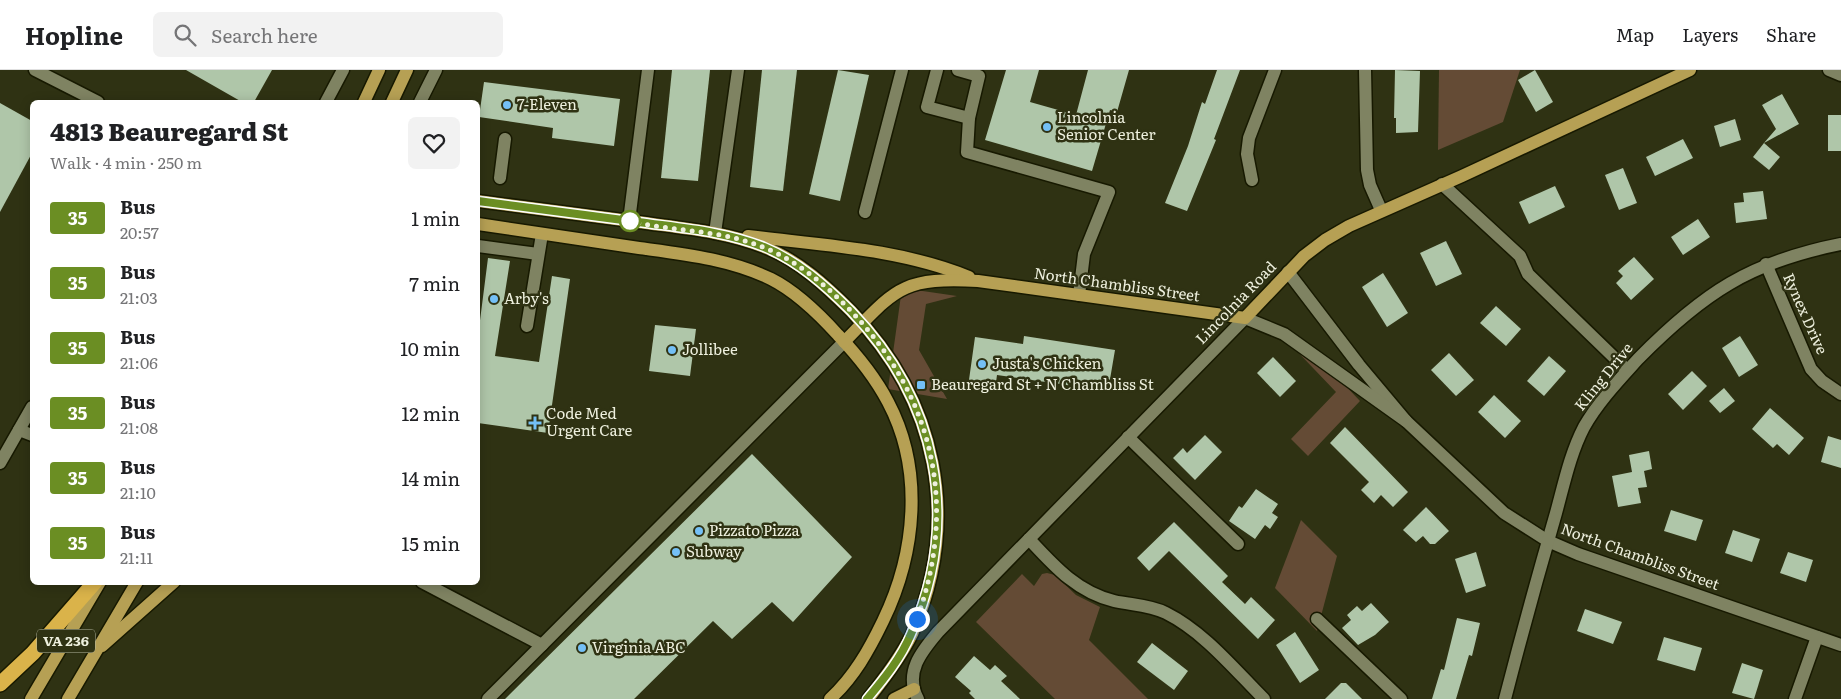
<!DOCTYPE html>
<html lang="en">
<head>
<meta charset="utf-8">
<style>
  :root { --surface:#fff; --page:#f2f2f2; --text:#202124; --muted:#757577; --line:#e0e0e0 }
  body { margin:0; font-family:Literata,serif; background:var(--page); color:var(--text); height:100vh; display:flex; flex-direction:column; font-size:19px; white-space:nowrap }
  * { box-sizing:border-box; margin:0 }
  p { font-size:16px; color:var(--muted) }
  .icon { flex:none; width:28px; height:28px; fill:none; stroke:currentColor; stroke-width:2; stroke-linecap:round; stroke-linejoin:round }
  .map { position:relative; flex:1; overflow:hidden }
  .side { position:absolute; left:30px; top:30px; width:450px; height:485px; display:flex; flex-direction:column; background:var(--surface); border-radius:8px; box-shadow:0 2px 12px #0003 }
  .side>* { flex:none }
  .badge { padding:0 10px; border-radius:4px; font-size:18px; line-height:32px }
  .you { position:absolute; width:25px; height:25px; margin:-12px; border:4px solid #fff; border-radius:50%; background:#1a73e8; box-shadow:0 0 0 8px #1a73e833 }
  .map>.badge { position:absolute; translate:-50% -50%; box-shadow:0 0 0 2px #fff }
  .round { display:grid; place-items:center; flex:none; width:52px; height:52px; border-radius:8px; background:var(--page) }
  .overview { display:flex; align-items:center; justify-content:space-between; height:85px; padding:0 20px }
  h1 { font-size:24px; font-weight:800; line-height:38px }
  ul { padding:0; list-style:none }
  li { display:flex; align-items:center; gap:15px; height:65px; padding:0 20px }
  li div { flex:1 }
  li b { display:block; font-size:19px }
  li em { font-style:normal }
  li .badge { min-width:55px; font-weight:700; text-align:center }
  header { display:flex; align-items:center; gap:30px; box-sizing:border-box; height:70px; padding:0 25px; background:var(--surface); border-bottom:1px solid var(--line) }
  header strong { font-size:24px }
  nav { display:flex; gap:28px; margin-inline-start:auto; font-size:18px }
  .search { width:350px; height:45px; background:var(--page); display:flex; align-items:center; gap:12px; box-sizing:border-box; padding:0 18px; border-radius:8px; color:var(--muted); font-size:19px }
  .map>svg:first-child { display:block }
</style>
</head>
<body>
<header>
<strong>Hopline</strong>
<div class="search"><svg class="icon" aria-label="search" viewBox="0 0 24 24"><circle cx="10" cy="10" r="6"/><path d="M15 15l6 6"/></svg>Search here</div>
<nav><a>Map</a><a>Layers</a><a>Share</a></nav>
</header>
<div class="map">
<svg width="1841" height="629" viewBox="0 0 1841 629">
  <rect width="100%" height="100%" fill="#2f3213"/>
  <!-- green -->
  <g fill="#644b35">
    <polygon points="1439,0 1520,0 1503,52 1438,80"/>
    <polygon points="902,218 957,226 926,234 919,280 947,329 888,319"/>
    <polygon points="1299,267 1360,331 1308,386 1291,369 1336,322 1292,276"/>
    <polygon points="1301,450 1337,486 1317,561 1275,518"/>
    <polygon points="1047,503 1055,505 1076,525 1100,537 1089,570 1148,629 1055,629 976,552 1022,504 1034,516 1042,504"/>
  </g>
  <!-- building -->
  <g fill="#afc6a9">
    <polygon points="186,0 272,0 254,32 242,32"/>
    <polygon points="672,0 710,0 698,111 661,108"/>
    <polygon points="762,0 797,0 783,121 750,117"/>
    <polygon points="838,0 869,5 840,131 809,124"/>
    <polygon points="1006,0 1039,0 1030,32 1076,45 1088,0 1129,0 1117,42 1110,40 1092,101 985,70"/>
    <polygon points="1217,0 1240,0 1214,69 1216,70 1187,141 1165,133 1188,76 1202,32 1205,34"/>
    <polygon points="1395,0 1420,1 1418,62 1396,63 1396,48 1394,48"/>
    <polygon points="1535,0 1553,32 1536,42 1518,10"/>
    <polygon points="484,12 620,29 614,76 552,68 553,58 479,47"/>
    <polygon points="1782,24 1799,54 1764,73 1776,59 1762,35"/>
    <polygon points="0,33 32,51 32,83 0,142"/>
    <rect x="1828" y="45" width="13" height="36"/>
    <polygon points="1735,49 1741,70 1720,77 1714,56"/>
    <polygon points="1683,69 1693,88 1655,106 1646,87"/>
    <polygon points="1764,73 1780,87 1769,100 1753,87"/>
    <polygon points="1623,98 1637,133 1619,140 1605,105"/>
    <polygon points="1555,116 1565,137 1529,154 1519,132"/>
    <polygon points="1763,121 1767,149 1736,153 1734,133 1744,132 1743,123"/>
    <polygon points="1698,149 1710,167 1683,185 1671,167"/>
    <polygon points="1446,171 1462,204 1436,216 1420,183"/>
    <polygon points="1634,187 1654,209 1631,230 1616,213 1623,206 1618,201"/>
    <polygon points="488,188 510,191 495,286 539,292 552,206 570,209 548,363 478,353 478,266"/>
    <polygon points="1383,203 1408,243 1387,257 1362,217"/>
    <polygon points="1496,236 1521,259 1506,276 1480,253"/>
    <polygon points="655,255 696,259 690,306 649,301"/>
    <polygon points="1024,266 1115,280 1108,321 997,305 995,320 968,317 975,267 1023,274"/>
    <polygon points="1740,266 1758,295 1739,307 1722,278"/>
    <polygon points="1449,283 1474,310 1456,326 1431,300"/>
    <polygon points="1549,286 1566,301 1544,326 1527,311"/>
    <polygon points="1273,287 1296,311 1280,327 1257,303"/>
    <polygon points="1692,301 1707,316 1683,340 1668,324"/>
    <polygon points="1724,318 1735,331 1720,343 1709,331"/>
    <polygon points="1494,325 1521,351 1505,368 1478,342"/>
    <polygon points="1770,338 1804,368 1789,385 1777,374 1773,378 1752,359"/>
    <polygon points="1345,357 1408,422 1393,437 1381,425 1374,433 1361,420 1369,412 1330,373"/>
    <polygon points="1205,365 1222,382 1195,410 1173,388 1183,378 1187,383"/>
    <polygon points="1828,366 1841,370 1841,398 1821,392"/>
    <polygon points="1649,381 1652,399 1644,401 1647,417 1638,418 1641,433 1618,437 1612,406 1632,402 1629,385"/>
    <polygon points="752,384 852,487 793,552 772,532 732,569 713,551 634,629 505,629"/>
    <polygon points="1256,419 1278,434 1272,443 1278,447 1270,459 1265,455 1255,469 1229,451 1239,436 1242,438"/>
    <polygon points="1426,437 1449,461 1435,474 1430,474 1423,466 1416,472 1403,460"/>
    <polygon points="1671,440 1703,450 1696,471 1664,461"/>
    <polygon points="1174,452 1228,506 1222,512 1245,534 1251,527 1275,550 1258,569 1169,481 1149,501 1137,488"/>
    <polygon points="1733,460 1760,469 1752,492 1725,483"/>
    <polygon points="1476,482 1486,516 1466,523 1455,489"/>
    <polygon points="1788,482 1813,490 1806,512 1780,503"/>
    <polygon points="1371,533 1389,552 1375,565 1358,575 1342,558 1351,550 1347,545 1357,536 1362,541"/>
    <polygon points="1585,539 1622,552 1613,574 1577,561"/>
    <polygon points="1457,548 1480,553 1472,586 1469,585 1456,629 1432,629 1441,599 1444,600"/>
    <polygon points="1295,562 1319,600 1300,613 1276,575"/>
    <polygon points="1664,567 1702,578 1695,601 1657,590"/>
    <polygon points="1152,573 1188,601 1174,620 1137,592"/>
    <polygon points="974,586 990,600 995,595 1007,606 1001,611 1020,629 975,629 969,623 971,621 955,607"/>
    <polygon points="1742,593 1763,600 1754,629 1732,623"/>
    <polygon points="1341,613 1346,613 1362,629 1325,629"/>
  </g>
  <g fill="none" stroke-linecap="round" stroke-linejoin="round">
    <defs>
      <g id="minor">
        <polyline points="35,0 98,32"/>
        <polyline points="937,0 927,37 969,48"/>
        <polyline points="958,0 979,6 969,48 967,82 1109,122 1084,184 1079,225"/>
        <polyline points="1365,0 1367,100 1370,115 1381,140"/>
        <polyline points="1829,0 1841,5"/>
        <polyline points="326,32 343,0"/>
        <polyline points="420,32 436,0"/>
        <polyline points="500,108 505,69"/>
        <polyline points="1252,110 1247,84 1249,68 1275,0"/>
        <polyline points="1442,114 1520,186 1528,204 1627,300"/>
        <polyline points="865,142 902,0"/>
        <polyline points="629,151 648,0"/>
        <polyline points="715,163 738,0"/>
        <polyline points="478,176 538,184"/>
        <polyline points="1766,194 1811,299 1822,311 1841,324"/>
        <polyline points="1288,202 1359,295 1406,351 1504,443 1548,471 1578,484 1841,575"/>
        <polyline points="527,256 542,164"/>
        <polyline points="19,360 32,365"/>
        <polyline points="1128,367 1238,474"/>
        <polyline points="0,393 32,337"/>
        <path d="M1029,469C1054,496 1077,522 1114,531C1132,535 1150,535 1166,543C1204,562 1234,599 1264,629"/>
        <polyline points="422,512 542,575"/>
        <polyline points="1317,549 1401,629"/>
        <polyline points="488,629 844,272"/>
        <path d="M918,629C904,603 921,582 938,562L1245,248L1284,264L1406,351"/>
        <path d="M1505,629C1521,567 1538,505 1556,443C1564,414 1570,384 1584,357C1598,332 1619,310 1638,289C1703,223 1750,192 1841,174"/>
        <polyline points="1795,629 1817,567"/>
      </g>
      <g id="major">
        <polyline points="364,32 379,0"/>
        <polyline points="392,32 407,0"/>
        <path d="M478,131C531,138 585,145 638,152C681,158 724,161 764,177C798,190 826,216 851,241C937,330 962,449 912,564C901,587 884,609 868,629"/>
        <path d="M478,154C531,162 585,170 639,178C683,184 730,189 771,209C797,222 819,244 838,265C857,285 875,307 888,332C924,400 916,483 883,551C869,580 854,607 830,629"/>
        <path d="M748,166C821,175 901,179 969,207"/>
        <path d="M844,272C896,219 900,207 978,211L1245,248L1304,186L1325,170L1349,156L1462,106L1690,0"/>
        <polyline points="102,576 174,512"/>
        <polyline points="31,629 100,512"/>
        <polyline points="68,629 137,512"/>
        <polyline points="894,629 914,619"/>
      </g>
      <polyline id="highway" points="0,614 33,583 95,512"/>
    </defs>
    <!-- minor casing -->
    <use href="#minor" stroke="#171900" stroke-width="15"/>
    <!-- major casing -->
    <use href="#major" stroke="#171900" stroke-width="15"/>
    <!-- highway casing -->
    <use href="#highway" stroke="#171900" stroke-width="18"/>
    <!-- minor -->
    <use href="#minor" stroke="#7f8362" stroke-width="12"/>
    <!-- major -->
    <use href="#major" stroke="#b6a054" stroke-width="12"/>
    <!-- highway -->
    <use href="#highway" stroke="#dab34a" stroke-width="15"/>
  </g>
  <g fill="none" stroke-linecap="round" stroke-linejoin="round">
    <defs>
      <path id="line" d="M478,131C531,138 585,145 638,152C681,158 724,161 764,177C798,191 826,216 851,241C937,330 962,449 911,564C901,588 884,609 867,629"/>
    </defs>
    <!-- line casing -->
    <use href="#line" stroke="#fff" stroke-width="11"/>
    <!-- line -->
    <use href="#line" stroke="#6b8e23" stroke-width="8"/>
    <!-- walk -->
    <path stroke="#eef0de" stroke-width="5" stroke-dasharray="0 9" d="M630,151C673,162 720,159 765,178C797,191 826,215 850,240C934,327 958,435 917,549"/>
  </g>
  <!-- markers -->
  <g fill="#74c0f6" stroke="#2f3213" stroke-width="2">
    <circle cx="507" cy="35" r="5"/>
    <circle cx="1047" cy="57" r="5"/>
    <circle cx="494" cy="229" r="5"/>
    <circle cx="672" cy="280" r="5"/>
    <circle cx="982" cy="294" r="5"/>
    <rect x="916" y="310" width="10" height="10" rx="2.5"/>
    <path d="M532.5 345.5h5v5h5v5h-5v5h-5v-5h-5v-5h5z"/>
    <circle cx="699" cy="461" r="5"/>
    <circle cx="676" cy="482" r="5"/>
    <circle cx="582" cy="578" r="5"/>
  </g>
  <circle fill="#fff" stroke="#6b8e23" stroke-width="2.5" cx="630" cy="151" r="10"/>
  <g text-anchor="middle" stroke-width="5" stroke-linejoin="round" paint-order="stroke">
    <!-- shield labels -->
    <rect fill="#2f3213" stroke="#b5b7a1" stroke-width="1" x="37" y="559.5" width="58" height="23" rx="4"/>
    <g font-size="14" font-weight="bold" fill="#eef0de">
      <text x="66" y="576">VA 236</text>
    </g>
    <!-- poi labels -->
    <g font-size="15" fill="#eef0de" stroke="#2f3213" text-anchor="start">
      <text x="517" y="40">7-Eleven</text>
      <text x="1057" y="53">Lincolnia<tspan x="1057" dy="17">Senior Center</tspan></text>
      <text x="504" y="234">Arby's</text>
      <text x="682" y="285">Jollibee</text>
      <text x="992" y="299">Justa's Chicken</text>
      <text x="931" y="320">Beauregard St + N Chambliss St</text>
      <text x="546" y="349">Code Med<tspan x="546" dy="17">Urgent Care</tspan></text>
      <text x="709" y="466">Pizzato Pizza</text>
      <text x="686" y="487">Subway</text>
      <text x="592" y="583">Virginia ABC</text>
    </g>
    <!-- street labels -->
    <g font-size="15" fill="#eef0de" stroke="#2f3213">
      <text transform="translate(1117 215) rotate(8)" y="5">North Chambliss Street</text>
      <text transform="translate(1236 233) rotate(-46)" y="5">Lincolnia Road</text>
      <text transform="translate(1805 244) rotate(66)" y="5">Rynex Drive</text>
      <text transform="translate(1604 307) rotate(-51)" y="5">Kling Drive</text>
      <text transform="translate(1640 487) rotate(20)" y="5">North Chambliss Street</text>
    </g>
  </g>
</svg>
<div class="you" style="left:917px;top:549px"></div>
<section class="side">
<div class="overview"><div><h1>4813 Beauregard St</h1><p>Walk · 4 min · 250 m</p></div><a class="round"><svg class="icon" aria-label="heart" viewBox="0 0 24 24"><path d="M12 20l-8-8c-3-5 5-10 8-4 3-6 11-1 8 4z"/></svg></a></div>
<ul>
<li><span class="badge" style="background:#6b8e23;color:#fff">35</span><div><b>Bus</b><p>20:57</p></div><em>1 min</em></li>
<li><span class="badge" style="background:#6b8e23;color:#fff">35</span><div><b>Bus</b><p>21:03</p></div><em>7 min</em></li>
<li><span class="badge" style="background:#6b8e23;color:#fff">35</span><div><b>Bus</b><p>21:06</p></div><em>10 min</em></li>
<li><span class="badge" style="background:#6b8e23;color:#fff">35</span><div><b>Bus</b><p>21:08</p></div><em>12 min</em></li>
<li><span class="badge" style="background:#6b8e23;color:#fff">35</span><div><b>Bus</b><p>21:10</p></div><em>14 min</em></li>
<li><span class="badge" style="background:#6b8e23;color:#fff">35</span><div><b>Bus</b><p>21:11</p></div><em>15 min</em></li>
</ul>
</section>
</div>
</body>
</html>
